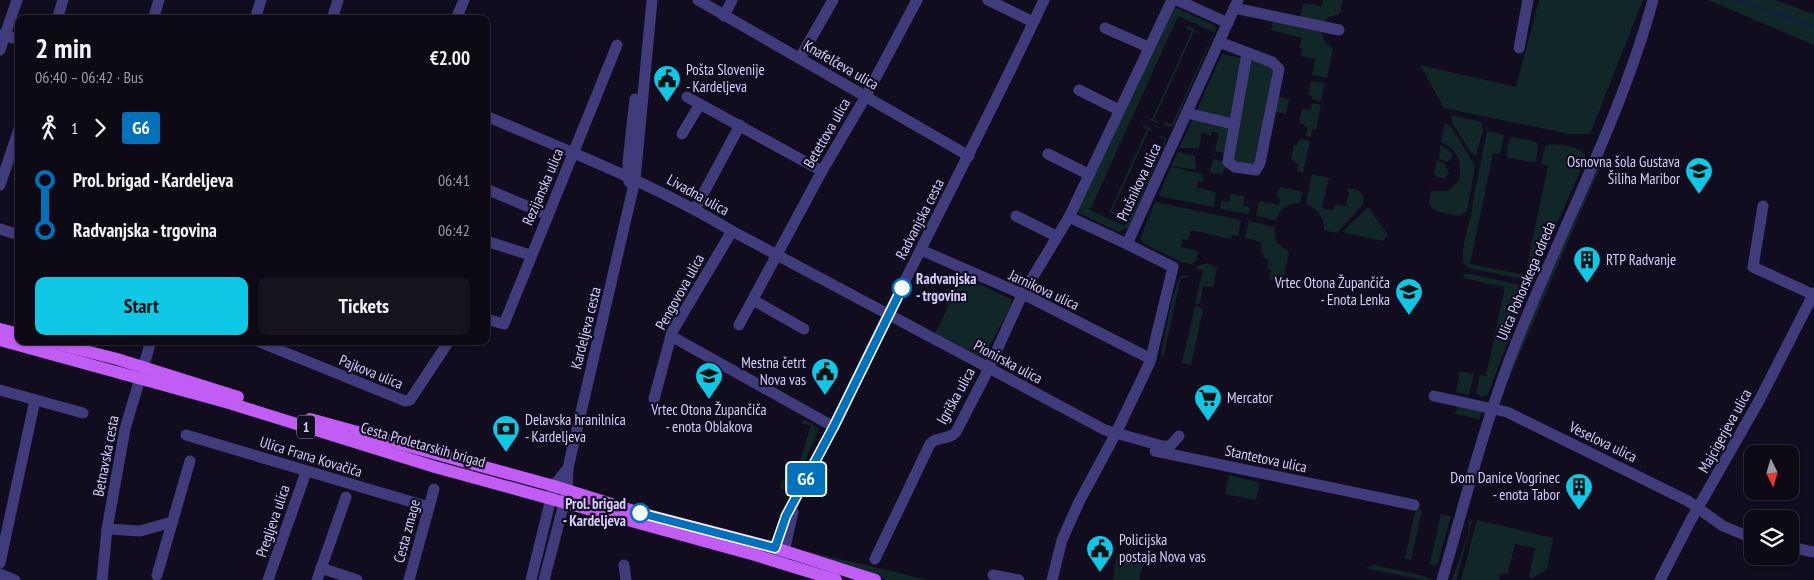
<!DOCTYPE html>
<html lang="en">
<head>
<meta charset="utf-8">
<style>
  :root { --surface:#0d0a16; --page:#16131f; --text:#f1f3f6; --muted:#9a9aa1; --line:#2d2b35; --accent:#0fc8e6 }
  body { margin:0; font-family:"PT Sans Narrow",sans-serif; background:var(--page); color:var(--text); height:100vh; display:flex; flex-direction:column; font-size:19px; white-space:nowrap }
  * { box-sizing:border-box; margin:0 }
  p { font-size:16px; color:var(--muted) }
  .icon { flex:none; width:28px; height:28px; fill:none; stroke:currentColor; stroke-width:2; stroke-linecap:round; stroke-linejoin:round }
  .map { position:relative; flex:1; overflow:hidden }
  .sheet { position:absolute; left:15px; top:15px; width:475px; height:330px; display:flex; flex-direction:column; background:var(--surface); border-radius:10px; box-shadow:0 1px 4px #0004,0 0 0 1px var(--line) }
  .sheet>* { flex:none }
  .badge { padding:0 10px; border-radius:4px; font-size:18px; line-height:32px }
  .needle { width:32px; rotate:175deg }
  .tools { position:absolute; left:1744px; top:445px; display:grid; gap:10px }
  .tools a { display:grid; place-items:center; width:55px; height:55px; border-radius:10px; background:var(--surface); box-shadow:0 1px 4px #0004,0 0 0 1px var(--line); font-size:25px }
  .map>.badge { position:absolute; translate:-50% -50%; box-shadow:0 0 0 2px #fff }
  .legs { display:flex; align-items:center; gap:8px; height:55px; padding:0 20px; font-size:16px }
  .legs p { margin-inline-start:auto }
  .summary { display:flex; align-items:center; justify-content:space-between; height:85px; padding:0 20px }
  h1 { font-size:28px; font-weight:800; line-height:38px }
  .action { display:flex; gap:10px; margin-top:auto; padding:10px 20px }
  .action a { flex:1; height:58px; border-radius:10px; background:var(--accent); color:#111; font-size:20px; font-weight:800; line-height:58px; text-align:center }
  .action a+a { background:var(--page); color:var(--text) }
  ul { padding:0 20px; list-style:none }
  li { display:flex; align-items:center; gap:18px; height:50px; font-size:19px }
  li i { display:grid; place-items:center; width:8px; height:100%; margin:0 6px; background:currentColor }
  li i::after { content:''; width:12px; height:12px; margin:-6px; border:4px solid; border-radius:50%; background:var(--surface) }
  li p { margin-inline-start:auto }
  li:first-child i { background:linear-gradient(#0000 50%,currentColor 0) }
  li:last-child i { background:linear-gradient(currentColor 50%,#0000 0) }
  .map>svg:first-child { display:block }
</style>
</head>
<body>
<div class="map">
<svg width="1814" height="580" viewBox="0 0 1814 580">
  <rect width="100%" height="100%" fill="#110d1e"/>
  <!-- green -->
  <g fill="#112727">
    <polygon points="1323,0 1343,0 1340,14 1328,17 1324,22 1300,17 1303,3 1321,6"/>
    <polygon points="1539,0 1643,0 1590,134 1570,134 1444,108 1420,65 1516,87"/>
    <polygon points="1708,0 1775,0 1814,14 1814,45"/>
    <polygon points="1172,6 1214,25 1216,29 1174,125 1170,127 1164,124 1165,122 1172,124 1214,32 1178,16 1090,210 1125,226 1165,140 1159,137 1160,135 1165,138 1166,141 1128,228 1119,232 1075,211"/>
    <polygon points="1273,22 1321,32 1325,42 1333,49 1327,78 1312,75 1315,59 1301,56 1303,49 1299,48 1302,38 1271,30"/>
    <polygon points="1189,26 1200,33 1194,31 1154,120 1159,122 1156,123 1146,117 1152,119 1192,31 1185,28"/>
    <polygon points="1222,54 1244,59 1231,118 1196,112"/>
    <polygon points="1254,60 1276,68 1256,166 1237,165 1231,157 1251,61"/>
    <polygon points="1311,81 1325,83 1321,101 1312,99 1312,96 1308,95"/>
    <polygon points="1276,96 1289,99 1286,114 1273,111"/>
    <polygon points="1312,103 1321,105 1316,130 1312,129 1311,137 1306,136 1308,127 1299,123 1302,109 1311,110"/>
    <polygon points="1451,115 1481,122 1483,131 1476,155 1471,153 1452,122"/>
    <polygon points="1194,117 1229,126 1227,154 1215,151 1219,133 1212,131 1211,136 1202,132 1199,148 1179,148"/>
    <path d="M1445,123L1452,128L1475,166L1467,211L1459,216L1436,211L1429,204L1431,191H1448L1459,181C1462,162 1459,150 1441,142Z"/>
    <polygon points="1145,125 1154,131 1149,130 1112,211 1118,214 1115,215 1104,208 1110,211 1147,129 1142,127"/>
    <path d="M1487,131L1504,135L1500,154H1493L1470,264L1525,275L1548,166L1541,164L1545,146C1553,142 1579,147 1585,154V160L1532,281L1469,268L1463,262C1461,241 1472,222 1473,201Z"/>
    <polygon points="1512,137 1533,141 1538,144 1536,163 1507,157 1508,143"/>
    <polygon points="1299,139 1310,141 1303,173 1297,171 1298,164 1291,159 1294,145 1297,146"/>
    <polygon points="1440,145 1451,152 1452,157 1448,162 1439,159"/>
    <polygon points="1178,152 1195,156 1196,170 1171,166"/>
    <polygon points="1213,159 1226,162 1223,174 1210,173"/>
    <polygon points="1437,160 1445,164 1449,174 1445,178 1438,177 1434,174"/>
    <polygon points="1599,161 1602,163 1502,395 1520,345"/>
    <polygon points="1171,167 1203,174 1203,182 1198,181 1197,188 1216,192 1214,207 1158,196"/>
    <path d="M1312,174L1329,178L1322,208L1333,210L1335,204L1346,206L1349,192L1347,191L1348,188L1358,190L1364,198L1363,204L1337,233L1324,230C1325,218 1317,208 1306,204Z"/>
    <path d="M1280,187L1303,192L1300,203C1288,204 1280,208 1276,220L1256,216L1259,201L1279,205L1280,197L1276,196Z"/>
    <polygon points="1231,194 1245,196 1243,206 1250,207 1249,214 1220,209 1221,201 1229,202"/>
    <polygon points="1155,202 1241,220 1238,236 1232,235 1231,239 1191,230 1188,240 1183,239 1181,247 1198,251 1196,260 1191,264 1181,262 1145,244 1140,239"/>
    <polygon points="1368,207 1388,235 1383,241 1342,232"/>
    <polygon points="1249,221 1274,227 1276,241 1289,253 1283,282 1269,279 1271,270 1267,268 1269,260 1263,258 1264,253 1260,252 1262,242 1245,238"/>
    <polygon points="1208,263 1217,268 1213,287 1203,286 1200,304 1195,303 1203,270 1196,269 1197,266"/>
    <polygon points="1465,273 1529,287 1488,394 1482,397 1476,393 1480,375 1486,376 1505,287 1463,278"/>
    <path d="M1182,275L1188,276V278L1181,277L1163,358L1161,354C1164,341 1174,280 1182,275Z"/>
    <polygon points="963,276 1011,299 1011,306 983,358 935,333"/>
    <polygon points="1195,306 1203,309 1191,365 1182,363"/>
    <polygon points="1460,371 1474,374 1469,395 1456,392"/>
    <polygon points="1458,406 1481,411 1482,413 1479,419 1455,414"/>
    <polygon points="804,419 819,429 791,492 780,488 782,479 794,481 811,425 802,424"/>
    <polygon points="1229,475 1260,483 1256,500 1225,494"/>
    <polygon points="1416,508 1422,510 1411,560 1405,558"/>
    <polygon points="1441,514 1451,516 1437,565 1430,564"/>
    <polygon points="1469,519 1472,521 1456,580 1452,580 1468,534"/>
    <polygon points="1477,520 1553,538 1547,570 1531,579 1529,576 1535,548 1515,544 1508,573 1500,574 1499,580 1461,580"/>
    <path d="M808,551C847,562 887,569 926,580H887L803,552Z"/>
    <polygon points="1117,554 1144,559 1139,580 1113,580"/>
    <polygon points="1373,565 1424,576 1432,580 1423,580 1366,568"/>
  </g>
  <!-- water -->
  <polygon fill="#0f2040" points="1736,0 1743,0 1804,22 1814,26 1814,29"/>
  <g fill="none" stroke-linecap="round" stroke-linejoin="round">
    <!-- minor -->
    <g stroke="#403b7a" stroke-width="11">
      <polyline points="698,0 969,156"/>
      <polyline points="988,0 1033,22"/>
      <polyline points="1177,0 1228,23"/>
      <polyline points="1234,8 1339,30"/>
      <polyline points="724,16 732,0"/>
      <polyline points="57,19 63,0"/>
      <polyline points="153,19 159,0"/>
      <polyline points="255,19 261,0"/>
      <polyline points="332,19 338,0"/>
      <polyline points="456,19 464,0"/>
      <polyline points="1105,28 1148,47"/>
      <polyline points="0,35 19,39"/>
      <polyline points="1219,42 1272,62 1279,69 1260,163 1256,170 1235,167 1228,162 1247,53"/>
      <polyline points="1519,48 1528,0"/>
      <polyline points="0,50 17,0"/>
      <polyline points="800,58 833,0"/>
      <polyline points="1079,90 1119,110"/>
      <polyline points="687,97 822,171"/>
      <polyline points="1187,113 1233,124"/>
      <path d="M486,116C570,152 654,184 732,231L1105,430L1162,446H1170L1179,436"/>
      <polyline points="682,134 700,104"/>
      <polyline points="1048,154 1088,174"/>
      <polyline points="629,182 628,162 635,99"/>
      <polyline points="0,185 19,129"/>
      <polyline points="486,189 548,215"/>
      <polyline points="1763,206 1753,267 1814,295"/>
      <polyline points="695,209 740,125"/>
      <polyline points="1016,216 1056,236"/>
      <polyline points="1069,217 1127,244"/>
      <polyline points="0,229 19,235"/>
      <polyline points="486,241 530,255"/>
      <polyline points="921,250 1031,298 1151,359"/>
      <polyline points="753,300 804,329"/>
      <polyline points="486,319 504,324 617,45"/>
      <polyline points="739,325 822,171 866,96 917,0"/>
      <polyline points="671,336 834,427"/>
      <polyline points="257,341 405,401 410,400 449,341"/>
      <polyline points="0,390 83,413"/>
      <polyline points="1434,396 1507,412 1688,501 1723,526 1752,538"/>
      <polyline points="654,399 672,332 732,231"/>
      <polyline points="186,435 429,507"/>
      <polyline points="1155,451 1414,505"/>
      <polyline points="107,529 140,531 172,522"/>
      <polyline points="1790,547 1814,552"/>
      <path d="M773,555C788,504 818,459 841,412C906,273 979,139 1044,0"/>
      <path d="M875,559L930,444C936,436 948,441 956,432L986,374L1022,295L1069,217L1172,0"/>
      <polyline points="782,560 793,512"/>
      <polyline points="0,563 35,400"/>
      <polyline points="624,565 626,580"/>
      <polyline points="321,568 357,580"/>
      <polyline points="0,574 15,580"/>
      <polyline points="157,575 190,461"/>
      <polyline points="993,575 1019,580"/>
      <polyline points="102,580 107,529 125,429 151,341"/>
      <polyline points="268,580 306,472"/>
      <polyline points="317,580 346,497"/>
      <polyline points="409,580 434,489"/>
      <polyline points="531,580 554,486 568,468"/>
      <polyline points="544,580 567,492 568,468 635,180 652,0"/>
      <polyline points="1052,580 1062,540 1079,502 1115,435 1150,362 1173,267 1127,244 1238,0"/>
      <path d="M1442,580C1466,499 1486,416 1518,338C1563,225 1621,117 1653,0"/>
      <polyline points="1660,580 1691,520 1760,399 1814,293"/>
    </g>
    <!-- major -->
    <g stroke="#c15cf4" stroke-width="12">
      <polyline points="0,329 19,334"/>
      <polyline points="0,340 229,403 435,467 755,555 836,580"/>
      <polyline points="46,341 117,359 238,397"/>
      <polyline points="310,419 554,486 640,513 775,548 875,580"/>
    </g>
  </g>
  <g fill="none" stroke-linecap="round" stroke-linejoin="round">
    <defs>
      <polyline id="line-1" points="640,513 775,548 786,516 834,426 902,288"/>
    </defs>
    <!-- line-1 casing -->
    <use href="#line-1" stroke="#fff" stroke-width="11"/>
    <!-- line-1 -->
    <use href="#line-1" stroke="#0072bc" stroke-width="8"/>
  </g>
  <!-- icons -->
  <defs>
    <symbol id="civic-pin" viewBox="-11 -11 22 30"><path d="M0 17L-7.5 6A9.5 9.5 0 1 1 7.5 6Z" fill="#0fc8e6" stroke="#110d1e"/><path d="M-.6-6.5H3V-4.5H.6V-3L4-1V1h2V6H-6V1h2V-1L-.6-3ZM-1.2 2.5V6h2.4V2.5Z" fill="#111"/></symbol>
    <symbol id="school-pin" viewBox="-11 -11 22 30"><path d="M0 17L-7.5 6A9.5 9.5 0 1 1 7.5 6Z" fill="#0fc8e6" stroke="#110d1e"/><path d="M0-5L7-2L0 1L-7-2ZM-4 1L0 2.5L4 1V4Q0 6-4 4Z" fill="#111"/></symbol>
    <symbol id="building-pin" viewBox="-11 -11 22 30"><path d="M0 17L-7.5 6A9.5 9.5 0 1 1 7.5 6Z" fill="#0fc8e6" stroke="#110d1e"/><path d="M-4-6H4V6H1V3H-1V6H-4ZM-2.5-4.3h1.7v1.8h-1.7ZM.8-4.3h1.7v1.8H.8ZM-2.5-1h1.7V.8h-1.7ZM.8-1h1.7V.8H.8Z" fill="#111"/></symbol>
    <symbol id="supermarket-pin" viewBox="-11 -11 22 30"><path d="M0 17L-7.5 6A9.5 9.5 0 1 1 7.5 6Z" fill="#0fc8e6" stroke="#110d1e"/><path d="M-6-5.5h2.5l.6 2H6L4.5 2H-2.5L-4.4-4H-6ZM-1.5 3.2a1.3 1.3 0 1 0 .1 0ZM3 3.2a1.3 1.3 0 1 0 .1 0Z" fill="#111"/></symbol>
    <symbol id="bank-pin" viewBox="-11 -11 22 30"><path d="M0 17L-7.5 6A9.5 9.5 0 1 1 7.5 6Z" fill="#0fc8e6" stroke="#110d1e"/><path d="M-6-4H6V4H-6ZM0-2.3a2.3 2.3 0 1 0 0 4.6a2.3 2.3 0 1 0 0-4.6Z" fill="#111"/></symbol>
  </defs>
  <g fill-rule="evenodd">
    <use href="#civic-pin" x="651" y="63" width="32" height="43"/>
    <use href="#school-pin" x="1683" y="155" width="32" height="43"/>
    <use href="#building-pin" x="1571" y="244" width="32" height="43"/>
    <use href="#school-pin" x="1393" y="276" width="32" height="43"/>
    <use href="#civic-pin" x="809" y="356" width="32" height="43"/>
    <use href="#school-pin" x="693" y="360" width="32" height="43"/>
    <use href="#supermarket-pin" x="1192" y="382" width="32" height="43"/>
    <use href="#bank-pin" x="490" y="413" width="32" height="43"/>
    <use href="#building-pin" x="1563" y="471" width="32" height="43"/>
    <use href="#civic-pin" x="1084" y="533" width="32" height="43"/>
  </g>
  <!-- markers -->
  <g fill="#fff" stroke="#0072bc" stroke-width="2.5">
    <circle cx="902" cy="288" r="9"/>
    <circle cx="640" cy="513" r="9"/>
  </g>
  <g text-anchor="middle" stroke-width="4.5" stroke-linejoin="round" paint-order="stroke">
    <!-- shield labels -->
    <rect fill="#110d1e" stroke="#9a93b9" stroke-width="1" x="297" y="415.5" width="18" height="23" rx="4"/>
    <g font-size="14" font-weight="bold" fill="#d5cdfc">
      <text x="306" y="432">1</text>
    </g>
    <!-- street labels -->
    <g font-size="15" fill="#d5cdfc" stroke="#110d1e">
      <text transform="translate(841 65) rotate(30)" y="5">Knafelčeva ulica</text>
      <text transform="translate(827 133) rotate(-60)" y="5">Betettova ulica</text>
      <text transform="translate(1139 182) rotate(-65)" y="5">Prušnikova ulica</text>
      <text transform="translate(543 187) rotate(-67)" y="5">Rezijanska ulica</text>
      <text transform="translate(698 195) rotate(29)" y="5">Livadna ulica</text>
      <text transform="translate(920 219) rotate(-63)" y="5">Radvanjska cesta</text>
      <text transform="translate(1526 281) rotate(-67)" y="5">Ulica Pohorskega odreda</text>
      <text transform="translate(1044 290) rotate(25)" y="5">Jarnikova ulica</text>
      <text transform="translate(680 292) rotate(-61)" y="5">Pengovova ulica</text>
      <text transform="translate(586 328) rotate(-76)" y="5">Kardeljeva cesta</text>
      <text transform="translate(1008 362) rotate(28)" y="5">Pionirska ulica</text>
      <text transform="translate(371 372) rotate(22)" y="5">Pajkova ulica</text>
      <text transform="translate(956 396) rotate(-61)" y="5">Igriška ulica</text>
      <text transform="translate(1725 431) rotate(-61)" y="5">Majcigerjeva ulica</text>
      <text transform="translate(1603 442) rotate(26)" y="5">Veselova ulica</text>
      <text transform="translate(423 445) rotate(16)" y="5">Cesta Proletarskih brigad</text>
      <text transform="translate(106 456) rotate(-79)" y="5">Betnavska cesta</text>
      <text transform="translate(311 457) rotate(17)" y="5">Ulica Frana Kovačiča</text>
      <text transform="translate(1266 459) rotate(12)" y="5">Stantetova ulica</text>
      <text transform="translate(273 521) rotate(-71)" y="5">Pregljeva ulica</text>
      <text transform="translate(407 531) rotate(-75)" y="5">Cesta zmage</text>
    </g>
    <!-- poi labels -->
    <g font-size="15" fill="#d5cdfc" stroke="#110d1e" text-anchor="start">
      <text x="686" y="75">Pošta Slovenije<tspan x="686" dy="17">- Kardeljeva</tspan></text>
      <text x="1680" y="167" text-anchor="end">Osnovna šola Gustava<tspan x="1680" dy="17">Šiliha Maribor</tspan></text>
      <text x="1606" y="265">RTP Radvanje</text>
      <text x="1390" y="288" text-anchor="end">Vrtec Otona Župančiča<tspan x="1390" dy="17">- Enota Lenka</tspan></text>
      <text x="806" y="368" text-anchor="end">Mestna četrt<tspan x="806" dy="17">Nova vas</tspan></text>
      <text x="1227" y="403">Mercator</text>
      <text x="709" y="415" text-anchor="middle">Vrtec Otona Župančiča<tspan x="709" dy="17">- enota Oblakova</tspan></text>
      <text x="525" y="425">Delavska hranilnica<tspan x="525" dy="17">- Kardeljeva</tspan></text>
      <text x="1560" y="483" text-anchor="end">Dom Danice Vogrinec<tspan x="1560" dy="17">- enota Tabor</tspan></text>
      <text x="1119" y="545">Policijska<tspan x="1119" dy="17">postaja Nova vas</tspan></text>
    </g>
    <!-- stop labels -->
    <g font-size="15" font-weight="bold" fill="#d5cdfc" stroke="#110d1e" text-anchor="start">
      <text x="916" y="284">Radvanjska<tspan x="916" dy="17">- trgovina</tspan></text>
      <text x="626" y="509" text-anchor="end">Prol. brigad<tspan x="626" dy="17">- Kardeljeva</tspan></text>
    </g>
  </g>
</svg>
<div class="tools">
<a><svg class="needle" viewBox="-14 -14 28 28"><path d="M0-13l5 13h-10z" fill="#e53935"/><path d="M0 13l5-13h-10z" fill="#9a9aa1"/></svg></a>
<a><svg class="icon" aria-label="layers" viewBox="0 0 24 24"><path d="M12 4l9 5-9 5-9-5zM3 14l9 5 9-5"/></svg></a>
</div>
<b class="badge" style="left:806px;top:479px;background:#0072bc;color:#fff">G6</b>
<section class="sheet">
<div class="summary"><div><h1>2 min</h1><p>06:40 – 06:42 · Bus</p></div><b>€2.00</b></div>
<div class="legs"><svg class="icon" aria-label="walk" viewBox="0 0 24 24"><circle cx="13" cy="4" r="2"/><path d="M13 8l-2 6 4 7M11 14l-3 7M7 12l3-4h3l4 4"/></svg>1<svg class="icon" aria-label="forward" viewBox="0 0 24 24"><path d="M9 5l7 7-7 7"/></svg><b class="badge" style="background:#0072bc;color:#fff">G6</b></div>
<ul>
<li><i style="color:#0072bc"></i><b>Prol. brigad - Kardeljeva</b><p>06:41</p></li>
<li><i style="color:#0072bc"></i><b>Radvanjska - trgovina</b><p>06:42</p></li>
</ul>
<div class="action"><a>Start</a><a>Tickets</a></div>
</section>
</div>
</body>
</html>
